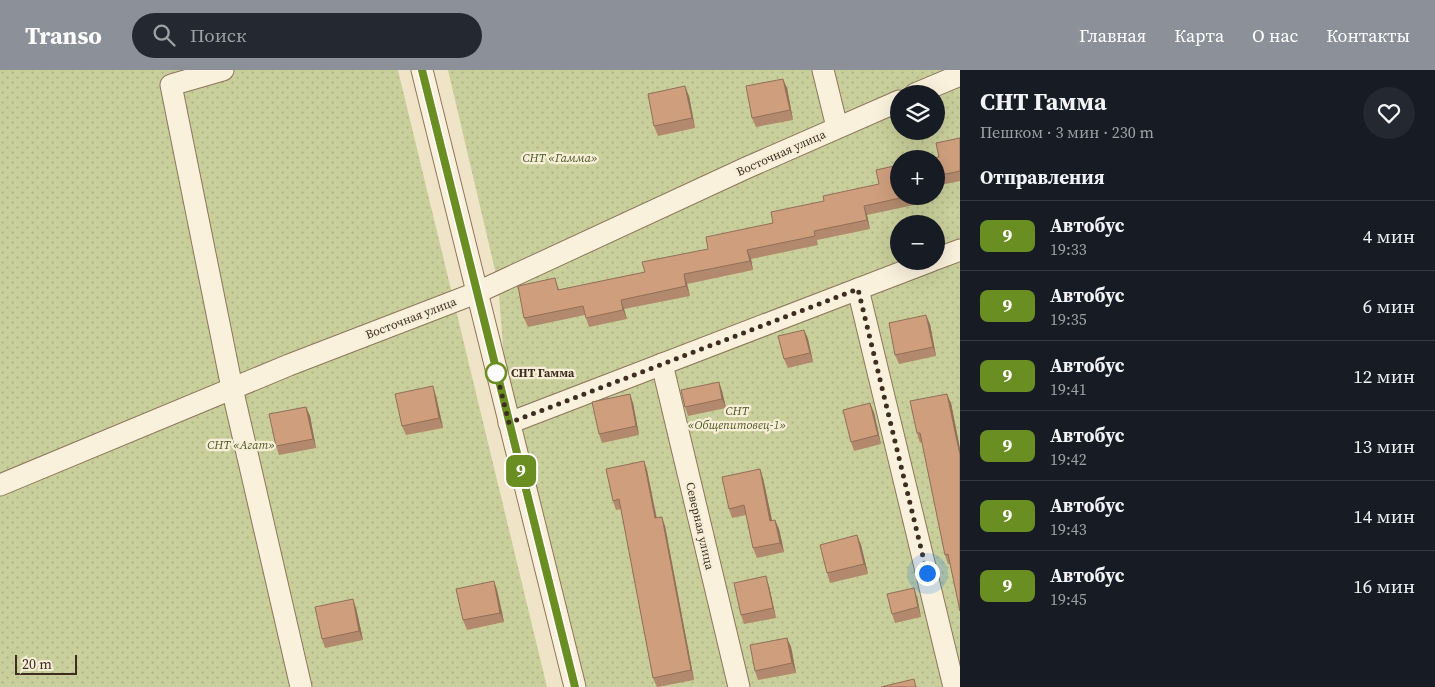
<!DOCTYPE html>
<html lang="ru">
<head>
<meta charset="utf-8">
<style>
  :root { --surface:#171b24; --page:#242831; --text:#f1f3f6; --muted:#9ea1a6; --line:#363941; --accent:#8c9099 }
  body { margin:0; font-family:"Source Serif 4",serif; background:var(--page); color:var(--text); height:100vh; display:flex; flex-direction:column; font-size:19px; white-space:nowrap }
  * { box-sizing:border-box; margin:0 }
  p { font-size:16px; color:var(--muted) }
  .icon { flex:none; width:28px; height:28px; fill:none; stroke:currentColor; stroke-width:2; stroke-linecap:round; stroke-linejoin:round }
  .map { position:relative; flex:1; overflow:hidden }
  .side { display:flex; flex-direction:column; background:var(--surface); width:475px }
  .side>* { flex:none }
  .badge { padding:0 10px; border-radius:8px; font-size:18px; line-height:32px }
  .fabs { position:absolute; left:890px; top:15px; display:grid; gap:10px }
  .fabs a { display:grid; place-items:center; width:55px; height:55px; border-radius:50%; background:var(--surface); box-shadow:0 5px 20px #0002; font-size:25px }
  .scale { position:absolute; left:15px; bottom:12px; width:62px; box-sizing:border-box; padding-left:5px; border:2px solid #3d2e20; border-top:0; font-size:14px; line-height:18px; white-space:nowrap; color:#3d2e20; -webkit-text-stroke:4px #f7eed8; paint-order:stroke }
  .you { position:absolute; width:25px; height:25px; margin:-12px; border:4px solid #fff; border-radius:50%; background:#1a73e8; box-shadow:0 0 0 8px #1a73e833 }
  .map>.badge { position:absolute; translate:-50% -50%; box-shadow:0 0 0 2px #fff }
  h2 { padding:0 20px; font-size:19px; line-height:45px }
  .round { display:grid; place-items:center; flex:none; width:52px; height:52px; border-radius:26px; background:var(--page) }
  .headline { display:flex; align-items:center; justify-content:space-between; height:85px; padding:0 20px }
  h1 { font-size:24px; font-weight:700; line-height:38px }
  ul { padding:0; list-style:none }
  li { display:flex; align-items:center; gap:15px; height:70px; padding:0 20px; border-top:1px solid var(--line) }
  li div { flex:1 }
  li b { display:block; font-size:19px }
  li em { font-style:normal }
  li .badge { min-width:55px; font-weight:700; text-align:center }
  header { display:flex; align-items:center; gap:30px; box-sizing:border-box; height:70px; padding:0 25px; background:var(--accent); color:#fff }
  header strong { font-size:24px }
  nav { display:flex; gap:28px; margin-inline-start:auto; font-size:18px }
  .search { width:350px; height:45px; background:var(--page); display:flex; align-items:center; gap:12px; box-sizing:border-box; padding:0 18px; border-radius:28px; color:var(--muted); font-size:19px }
  main { display:flex; flex:1; min-height:0 }
  .map>svg:first-child { display:block }
</style>
</head>
<body>
<header>
<strong>Transo</strong>
<div class="search"><svg class="icon" aria-label="search" viewBox="0 0 24 24"><circle cx="10" cy="10" r="6"/><path d="M15 15l6 6"/></svg>Поиск</div>
<nav><a>Главная</a><a>Карта</a><a>О нас</a><a>Контакты</a></nav>
</header>
<main>
<div class="map">
<svg width="960" height="617" viewBox="0 0 960 617">
  <defs>
    <pattern id="park-dots" width="8" height="8" patternUnits="userSpaceOnUse" patternTransform="scale(1.25)"><rect width="8" height="8" fill="#c9cf9b"/><path d="M2 2h.1M6 6h.1" fill="none" stroke="#aeb285" stroke-width="1.8" stroke-linecap="round"/></pattern>
  </defs>
  <rect width="100%" height="100%" fill="#f0e4c8"/>
  <!-- park -->
  <g fill="url(#park-dots)" fill-rule="evenodd">
    <polygon points="0,0 398,0 547,617 0,617"/>
    <path d="M448,0H960V617H575L509,353L498,213ZM899,24H936V61H899ZM899,89H936V126H899ZM899,154H936V191H899Z"/>
  </g>
  <g fill="none" stroke-linecap="round" stroke-linejoin="round">
    <defs>
      <g id="minor">
        <polyline points="223,0 171,15 232,318 301,617"/>
        <polyline points="422,0 575,617"/>
        <polyline points="823,0 837,57"/>
        <polyline points="915,24 960,5"/>
        <polyline points="936,189 960,180"/>
        <polyline points="858,219 954,617"/>
        <polyline points="662,294 739,617"/>
        <polyline points="509,353 931,191"/>
        <polyline points="0,415 289,295 476,223 746,98 899,31"/>
      </g>
    </defs>
    <!-- minor casing -->
    <use href="#minor" stroke="#8d765c" stroke-width="23"/>
    <!-- minor -->
    <use href="#minor" stroke="#faf1dc" stroke-width="21"/>
  </g>
  <!-- wall -->
  <g fill="#b2896c">
    <polygon points="787,18 793,50 756,57 752,48"/>
    <polygon points="689,26 695,58 658,66 654,56"/>
    <polygon points="960,68 960,111 936,116 936,89"/>
    <polygon points="899,126 922,126 923,133 867,145 870,159 817,170 818,175 751,189 753,200 687,214 690,226 624,239 627,249 589,257 585,245 528,257 524,248 555,208 559,220 645,202 708,179"/>
    <polygon points="930,254 936,286 899,294 895,285"/>
    <polygon points="804,260 808,269 813,292 788,298 784,289"/>
    <polygon points="719,312 722,321 726,338 688,346 685,337"/>
    <polygon points="436,326 443,358 406,365 402,356"/>
    <polygon points="633,333 639,365 602,373 599,364"/>
    <polygon points="870,333 874,343 881,374 854,381 851,372"/>
    <polygon points="951,333 960,379 960,541 950,494 948,494 945,485 922,372 920,373 917,363"/>
    <polygon points="306,337 310,346 316,378 279,385 276,376"/>
    <polygon points="644,391 647,400 657,448 665,456 694,610 658,617 657,617 653,608 621,439 616,440 613,431"/>
    <polygon points="763,408 772,451 775,450 779,459 784,482 757,488 753,478 746,445 732,448 729,439"/>
    <polygon points="857,465 861,475 868,504 830,513 827,503"/>
    <polygon points="769,516 776,548 744,554 741,545"/>
    <polygon points="497,520 504,552 467,560 463,550"/>
    <polygon points="917,527 921,547 895,553 892,544"/>
    <polygon points="356,538 363,570 325,578 322,569"/>
    <polygon points="787,568 791,577 796,603 758,610 755,601"/>
  </g>
  <!-- shaded-wall -->
  <g fill="#916f58">
    <polygon points="783,9 787,18 793,50 790,40"/>
    <polygon points="685,16 689,26 695,58 692,48"/>
    <polygon points="864,136 867,145 870,159 867,150"/>
    <polygon points="747,180 751,189 753,200 750,191"/>
    <polygon points="684,204 687,214 690,226 686,216"/>
    <polygon points="621,230 624,239 627,249 623,240"/>
    <polygon points="926,245 930,254 936,286 933,277"/>
    <polygon points="804,260 808,269 813,292 810,283"/>
    <polygon points="719,312 722,321 726,338 722,329"/>
    <polygon points="433,316 436,326 443,358 439,348"/>
    <polygon points="630,324 633,333 639,365 636,356"/>
    <polygon points="947,324 951,333 960,379 960,386"/>
    <polygon points="870,333 874,343 881,374 878,365"/>
    <polygon points="306,337 310,346 316,378 313,369"/>
    <polygon points="644,391 647,400 658,457 655,448"/>
    <polygon points="760,399 763,408 774,460 770,451"/>
    <polygon points="662,447 665,456 694,610 691,600"/>
    <polygon points="775,450 779,459 784,482 780,473"/>
    <polygon points="857,465 861,475 868,504 864,494"/>
    <polygon points="766,506 769,516 776,548 773,538"/>
    <polygon points="494,511 497,520 504,552 500,543"/>
    <polygon points="914,518 917,527 921,547 918,537"/>
    <polygon points="353,529 356,538 363,570 359,561"/>
    <polygon points="787,568 791,577 796,603 792,593"/>
  </g>
  <!-- building -->
  <g fill="#cf9f7d" stroke="#916f58">
    <polygon points="783,9 790,40 752,48 746,16"/>
    <polygon points="685,16 692,48 654,56 648,24"/>
    <polygon points="960,68 960,101 936,106 936,89 929,89 939,87 936,73"/>
    <polygon points="899,95 899,126 909,126 864,136 867,150 814,161 815,166 747,180 750,191 684,204 686,216 621,230 623,240 586,248 583,236 524,248 518,216 555,208 558,220 645,202 642,192 708,179 706,167 773,153 771,142 824,131 823,126 879,114 876,100"/>
    <polygon points="926,245 933,277 895,285 889,253"/>
    <polygon points="804,260 810,283 784,289 778,266"/>
    <polygon points="719,312 722,329 685,337 681,320"/>
    <polygon points="433,316 439,348 402,356 395,324"/>
    <polygon points="630,324 636,356 599,364 592,332"/>
    <polygon points="947,324 960,385 960,541 948,484 945,485 920,363 917,363 910,331"/>
    <polygon points="870,333 878,365 851,372 843,340"/>
    <polygon points="306,337 313,369 276,376 269,344"/>
    <polygon points="644,391 655,448 662,447 691,600 653,608 619,429 613,431 606,399"/>
    <polygon points="760,399 770,451 775,450 780,473 753,478 744,435 729,439 722,407"/>
    <polygon points="857,465 864,494 827,503 820,475"/>
    <polygon points="766,506 773,538 741,545 734,513"/>
    <polygon points="494,511 500,543 463,550 456,519"/>
    <polygon points="914,518 918,537 892,544 887,524"/>
    <polygon points="353,529 359,561 322,569 315,537"/>
    <polygon points="787,568 792,593 755,601 750,575"/>
    <polygon points="914,609 916,617 881,617"/>
  </g>
  <g fill="none" stroke-linecap="round" stroke-linejoin="round">
    <defs>
      <polyline id="line" points="422,0 575,617"/>
    </defs>
    <!-- line casing -->
    <use href="#line" stroke="#fff" stroke-width="11"/>
    <!-- line -->
    <use href="#line" stroke="#6b8e23" stroke-width="8"/>
    <!-- walk -->
    <polyline stroke="#3d2e20" stroke-width="5" stroke-dasharray="0 9" points="496,303 495,297 509,353 858,219 927,503"/>
  </g>
  <!-- markers -->
  <circle fill="#fff" stroke="#6b8e23" stroke-width="2.5" cx="496" cy="303" r="10"/>
  <g text-anchor="middle" stroke-width="4.5" stroke-linejoin="round" paint-order="stroke">
    <!-- street labels -->
    <g font-size="12" fill="#3d2e20" stroke="#f7eed8">
      <text transform="translate(781 83) rotate(-24)" y="4">Восточная улица</text>
      <text transform="translate(411 248) rotate(-21)" y="4">Восточная улица</text>
      <text transform="translate(700 456) rotate(77)" y="4">Северная улица</text>
    </g>
    <!-- park labels -->
    <g font-size="12" font-style="italic" fill="#4d5a26" stroke="#f7eed8">
      <text x="560" y="92">СНТ «Гамма»</text>
      <text x="737" y="345">СНТ<tspan x="737" dy="14">«Общепитовец-1»</tspan></text>
      <text x="241" y="379">СНТ «Агат»</text>
    </g>
    <!-- stop labels -->
    <g font-size="12" font-weight="bold" fill="#3d2e20" stroke="#f7eed8" text-anchor="start">
      <text x="511" y="307">СНТ Гамма</text>
    </g>
  </g>
</svg>
<div class="fabs">
<a><svg class="icon" aria-label="layers" viewBox="0 0 24 24"><path d="M12 4l9 5-9 5-9-5zM3 14l9 5 9-5"/></svg></a>
<a>+</a>
<a>−</a>
</div>
<div class="scale">20 m</div>
<div class="you" style="left:927px;top:503px"></div>
<b class="badge" style="left:521px;top:401px;background:#6b8e23;color:#fff">9</b>
</div>
<section class="side">
<div class="headline"><div><h1>СНТ Гамма</h1><p>Пешком · 3 мин · 230 m</p></div><a class="round"><svg class="icon" aria-label="heart" viewBox="0 0 24 24"><path d="M12 20l-8-8c-3-5 5-10 8-4 3-6 11-1 8 4z"/></svg></a></div>
<h2>Отправления</h2>
<ul>
<li><span class="badge" style="background:#6b8e23;color:#fff">9</span><div><b>Автобус</b><p>19:33</p></div><em>4 мин</em></li>
<li><span class="badge" style="background:#6b8e23;color:#fff">9</span><div><b>Автобус</b><p>19:35</p></div><em>6 мин</em></li>
<li><span class="badge" style="background:#6b8e23;color:#fff">9</span><div><b>Автобус</b><p>19:41</p></div><em>12 мин</em></li>
<li><span class="badge" style="background:#6b8e23;color:#fff">9</span><div><b>Автобус</b><p>19:42</p></div><em>13 мин</em></li>
<li><span class="badge" style="background:#6b8e23;color:#fff">9</span><div><b>Автобус</b><p>19:43</p></div><em>14 мин</em></li>
<li><span class="badge" style="background:#6b8e23;color:#fff">9</span><div><b>Автобус</b><p>19:45</p></div><em>16 мин</em></li>
</ul>
</section>
</main>
</body>
</html>
